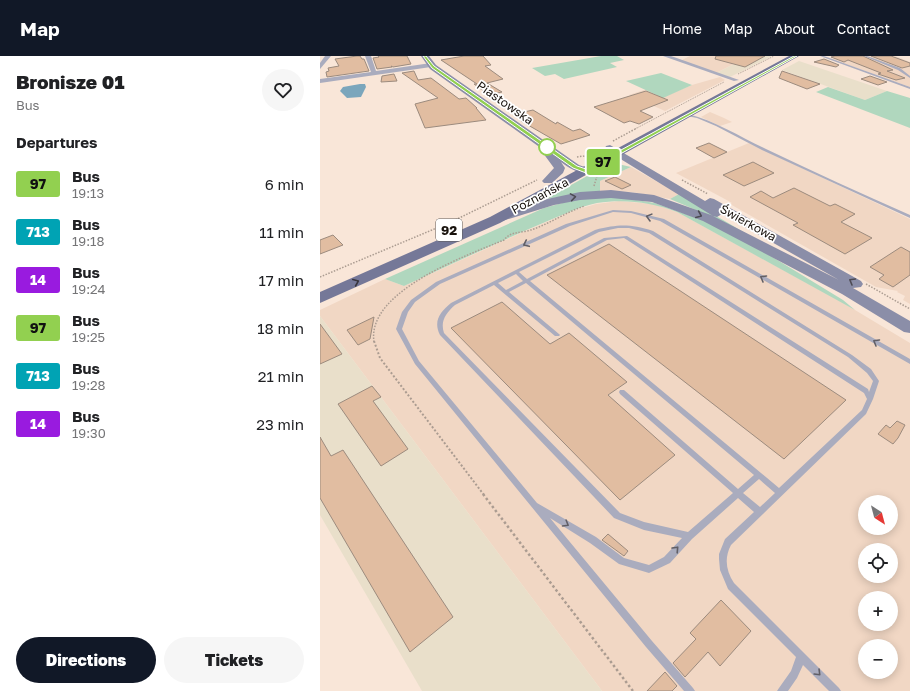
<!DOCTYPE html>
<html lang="en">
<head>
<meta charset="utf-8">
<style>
  :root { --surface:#fff; --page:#f6f6f6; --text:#202124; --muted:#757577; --accent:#111827 }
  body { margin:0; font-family:"Golos Text",sans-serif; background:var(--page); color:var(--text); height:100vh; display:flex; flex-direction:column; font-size:15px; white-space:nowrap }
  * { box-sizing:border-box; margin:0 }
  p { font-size:13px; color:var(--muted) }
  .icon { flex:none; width:22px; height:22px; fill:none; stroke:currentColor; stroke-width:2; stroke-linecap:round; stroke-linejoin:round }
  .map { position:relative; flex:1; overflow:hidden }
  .side { display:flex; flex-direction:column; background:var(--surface); width:320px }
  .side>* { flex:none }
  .badge { padding:0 8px; border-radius:3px; font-size:14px; line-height:26px }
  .needle { width:26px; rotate:144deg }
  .fabs { position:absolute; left:538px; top:439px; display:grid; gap:8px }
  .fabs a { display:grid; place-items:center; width:40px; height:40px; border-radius:50%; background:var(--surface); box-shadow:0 2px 10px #0003; font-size:20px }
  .map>.badge { position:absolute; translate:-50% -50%; box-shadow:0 0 0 2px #fff }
  h2 { padding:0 16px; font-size:15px; line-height:36px }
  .round { display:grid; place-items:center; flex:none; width:42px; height:42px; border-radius:21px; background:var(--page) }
  .overview { display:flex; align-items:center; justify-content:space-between; height:68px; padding:0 16px }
  h1 { font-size:19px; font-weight:800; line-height:30px }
  .action { display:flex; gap:8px; margin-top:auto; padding:8px 16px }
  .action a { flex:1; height:46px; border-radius:24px; background:var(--accent); color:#fff; font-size:16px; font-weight:800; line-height:46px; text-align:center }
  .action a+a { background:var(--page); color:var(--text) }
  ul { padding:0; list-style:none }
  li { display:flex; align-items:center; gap:12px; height:48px; padding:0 16px }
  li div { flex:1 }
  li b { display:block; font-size:15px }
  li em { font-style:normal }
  li .badge { min-width:44px; font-weight:700; text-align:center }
  header { display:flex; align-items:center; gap:24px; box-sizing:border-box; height:56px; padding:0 20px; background:var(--accent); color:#fff }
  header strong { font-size:19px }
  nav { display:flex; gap:22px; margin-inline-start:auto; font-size:14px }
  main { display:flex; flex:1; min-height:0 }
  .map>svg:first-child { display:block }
</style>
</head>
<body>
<header>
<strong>Map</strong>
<nav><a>Home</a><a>Map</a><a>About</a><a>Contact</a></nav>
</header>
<main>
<section class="side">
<div class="overview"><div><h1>Bronisze 01</h1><p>Bus</p></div><a class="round"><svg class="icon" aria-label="heart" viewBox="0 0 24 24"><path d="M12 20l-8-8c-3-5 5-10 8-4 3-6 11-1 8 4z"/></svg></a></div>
<h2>Departures</h2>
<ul>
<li><span class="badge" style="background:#92d050;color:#111">97</span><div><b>Bus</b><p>19:13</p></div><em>6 min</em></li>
<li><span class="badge" style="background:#00a3b4;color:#fff">713</span><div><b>Bus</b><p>19:18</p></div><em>11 min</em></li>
<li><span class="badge" style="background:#991bdf;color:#fff">14</span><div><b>Bus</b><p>19:24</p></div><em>17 min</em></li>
<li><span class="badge" style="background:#92d050;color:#111">97</span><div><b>Bus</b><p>19:25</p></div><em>18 min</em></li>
<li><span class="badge" style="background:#00a3b4;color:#fff">713</span><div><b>Bus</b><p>19:28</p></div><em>21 min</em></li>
<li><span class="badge" style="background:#991bdf;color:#fff">14</span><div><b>Bus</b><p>19:30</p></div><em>23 min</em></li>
</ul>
<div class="action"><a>Directions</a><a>Tickets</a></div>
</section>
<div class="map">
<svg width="590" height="635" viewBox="0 0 590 635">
  <rect width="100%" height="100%" fill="#f9e6d8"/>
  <!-- built -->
  <g fill="#f1d7c4" fill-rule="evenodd">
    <polygon points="370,0 430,0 396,17 360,5"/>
    <polygon points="526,0 575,0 590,6 590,31 512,3"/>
    <polygon points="400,21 405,24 345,55 309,39 324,34 343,41 372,29"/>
    <polygon points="390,56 404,62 412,66 400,70 381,61"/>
    <polygon points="429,87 590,163 590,248 583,244 585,240 577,236 578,235 556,231 410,148 412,147 403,142 356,117"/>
    <polygon points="311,111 359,138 350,143 312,136 280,135 280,125"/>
    <path d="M299,145L333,148L357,156L520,245L590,287V635H282L0,260V254L65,223L84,230L203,176L255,154L276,148ZM545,446H571V472H545ZM545,494H571V520H545ZM545,542H571V568H545ZM545,590H571V616H545Z"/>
  </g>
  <!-- industrial -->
  <g fill="#e9dfca">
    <polygon points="430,0 452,0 410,21 396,17"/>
    <polygon points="479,5 567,35 545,44 462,14"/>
    <polygon points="0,260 282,635 102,635 0,459"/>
  </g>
  <!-- green -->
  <g fill="#b0d7be">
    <polygon points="281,0 297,0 304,4 290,7 297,11 244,23 235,18 225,20 212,12"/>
    <polygon points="341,17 372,29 343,42 306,25"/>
    <polygon points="508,31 545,44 567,35 590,42 590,72 496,36"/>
    <polygon points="298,108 311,111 280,125 280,135 226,143 285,110"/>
    <polygon points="359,138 437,184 376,154 350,143"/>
    <path d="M278,142H304L335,147L385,165L436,191L523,244L535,254L357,156C331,146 304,143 277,147C258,151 240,160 223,167C176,187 130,209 84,230L65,223L224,152L257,143Z"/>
  </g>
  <!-- water -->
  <polygon fill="#7ba6bc" points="40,28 45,28 46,31 41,41 27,42 20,35 23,31"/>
  <!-- building -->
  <g fill="#e1bda1" stroke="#9c8b7e">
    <polygon points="37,0 40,0 42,3 44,3 49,15 7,21 6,16 9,15 8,12 19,10 15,3"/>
    <polygon points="58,0 87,0 91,8 73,11 71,10 72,11 57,13 53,2 59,1"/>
    <polygon points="144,0 163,0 171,9 165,10 183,23 167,27 182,36 169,39 154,28 157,28 121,4"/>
    <polygon points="396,0 445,0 425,11 395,3"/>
    <polygon points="515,0 543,0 573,14 567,15 585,22 576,24 558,18 561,17 528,4 524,6 511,1"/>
    <polygon points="551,0 571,0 590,7 590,10 582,12"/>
    <polygon points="504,3 519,9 516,11 494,6"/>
    <polygon points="94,15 98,24 111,22 139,43 146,42 157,52 156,52 166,64 105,72 95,48 118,42 82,17"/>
    <polygon points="462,15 500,28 487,33 459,22"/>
    <polygon points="74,18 77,25 61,26 62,20"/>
    <polygon points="550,20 567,26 558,29 541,23"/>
    <polygon points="326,35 348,44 320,55 333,61 319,68 310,65 304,67 274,51"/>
    <polygon points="213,54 236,68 237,66 253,75 260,73 270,79 241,88 201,65 205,64 195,58"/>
    <polygon points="389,87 407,96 394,102 376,92"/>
    <polygon points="433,106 454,117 424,130 403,119"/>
    <polygon points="295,121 311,129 302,133 285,125"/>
    <polygon points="474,132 510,150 515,148 535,158 521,166 552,182 525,198 473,169 478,167 430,141 441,135 453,142"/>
    <polygon points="13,179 23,189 0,198 0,184"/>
    <polygon points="289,188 526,344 464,403 227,219"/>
    <polygon points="581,191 590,196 590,219 573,231 559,223 564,219 550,211"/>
    <polygon points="182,246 230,288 249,277 307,326 288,339 355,399 300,444 131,272"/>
    <polygon points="54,261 50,283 38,289 27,274"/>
    <polygon points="0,268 22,298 0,308"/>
    <polygon points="52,330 61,341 53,345 88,393 61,410 18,348"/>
    <polygon points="577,365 585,369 578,382 573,388 558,378 566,369 570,372"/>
    <polygon points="0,381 11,400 23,394 133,561 90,596 0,442"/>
    <polygon points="288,478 308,495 304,500 282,484"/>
    <polygon points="401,544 431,575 400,610 388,596 365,621 353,607 376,583 370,577"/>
    <polygon points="345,616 357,630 352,635 327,635"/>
  </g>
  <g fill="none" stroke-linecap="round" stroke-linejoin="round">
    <!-- path-far3 -->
    <g stroke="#ab9c91" stroke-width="1" stroke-dasharray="1 1" stroke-linecap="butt">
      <polyline points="418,18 454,0"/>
      <polyline points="315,73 404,26"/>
    </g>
    <!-- path-far2 -->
    <g stroke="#ab9c91" stroke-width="1.5" stroke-dasharray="1.5 1.5" stroke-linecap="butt">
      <polyline points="293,85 317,72"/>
      <polyline points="257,101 264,100 281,92"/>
      <polyline points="281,118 300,109"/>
      <polyline points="362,124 388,138"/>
      <polyline points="274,130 277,120"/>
      <polyline points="0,221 131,166 217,124"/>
      <polyline points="546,228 590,253"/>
      <path d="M54,286C46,235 148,199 184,184C190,176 198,177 207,175C227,170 245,156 265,150"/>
    </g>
    <!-- path-far1 -->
    <polyline stroke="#ab9c91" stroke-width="2" stroke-dasharray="2 2" stroke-linecap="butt" points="54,285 60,302 164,439"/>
    <!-- path -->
    <polyline stroke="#ab9c91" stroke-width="2.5" stroke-dasharray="2.5 2.5" stroke-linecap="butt" points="163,438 313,635"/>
    <!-- lane -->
    <g fill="#aaacbe" fill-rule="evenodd">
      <polygon points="500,0 504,0 590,31 590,33"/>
      <polygon points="544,0 547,0 580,12 590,20 590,22 578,14"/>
      <path d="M368,58C396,65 420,81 446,93C494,116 542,138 590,159V162L442,94L396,70L377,62L367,60V58Z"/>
      <path d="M293,154L311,155L344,163L590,303V308L340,165L311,157L293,156L250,170L120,228L95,246L88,256L82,273L99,305L217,447L276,481L304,502L329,509L344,501L362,482L324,474L294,462L120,279C113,265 120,256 131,247L275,174C299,168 310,168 333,175L532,299L551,313L559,325L553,343L546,358L411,489C404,502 406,515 414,527L519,632L521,635H509L483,609L477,622L468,635H457L459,632L471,615L476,601L408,533L400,514L399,503V498L405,483L434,456L418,442L372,483L350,507L329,517L299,508L270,487L230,462L332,585L373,632L375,635H364L326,591L95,308L76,273L82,256L91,244L116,226L246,168ZM298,172H309L329,177L528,301L547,317L553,325L549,336L548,333L307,180L284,182L207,223L199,216L279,176ZM304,182L544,337L547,343L542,354L459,432L210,225L287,184ZM196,218L203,225L186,234L178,227ZM206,227L434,419L418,433L304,334H300L299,336L300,338L413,437L368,476L324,466L300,457L124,277C120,265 126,257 135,249L174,229L235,280H239L240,279L239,278L189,236ZM439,423L455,437L440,451L423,437Z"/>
    </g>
    <!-- street -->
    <g fill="#aaacbe" fill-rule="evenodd">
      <polygon points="5,0 11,0 0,13 0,7"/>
      <polygon points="45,0 51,0 56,15 111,7 114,9 111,11 0,27 0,23 51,16"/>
      <polygon points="343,0 351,0 419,24 414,25"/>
    </g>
    <!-- secondary -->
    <g fill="#8b8ea8" fill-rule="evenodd">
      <path d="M101,0H109L116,9L259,109L270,113L272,115L266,118C256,116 249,112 241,106L245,112L243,117L232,127H224L222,125L234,112L223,97L225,95L110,13Z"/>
      <polygon points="290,89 385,145 390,142 394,143 541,225 543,228 541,231 533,232 590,265 590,277 584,276 522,238 383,165 332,146 291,142 260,144 234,149 179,166 175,165 173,162 175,159 227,143 260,136 291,134 334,139 391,159 519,224 402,158 397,161 393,160 286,94 285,92 286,90"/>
    </g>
    <!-- primary -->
    <polygon fill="#757898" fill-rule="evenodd" points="469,0 479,0 180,167 0,247 0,236 170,161"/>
  </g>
  <!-- one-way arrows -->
  <defs><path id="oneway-chevron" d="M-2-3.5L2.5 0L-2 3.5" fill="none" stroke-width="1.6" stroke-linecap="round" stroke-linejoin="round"/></defs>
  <g stroke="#4c4a53">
    <use href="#oneway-chevron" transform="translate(253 141) rotate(-9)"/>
    <use href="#oneway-chevron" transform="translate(379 159) rotate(23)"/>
    <use href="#oneway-chevron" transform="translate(532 225) rotate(-150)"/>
  </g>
  <g stroke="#615f66">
    <use href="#oneway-chevron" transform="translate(329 161) rotate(-165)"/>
    <use href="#oneway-chevron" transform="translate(206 188) rotate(155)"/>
    <use href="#oneway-chevron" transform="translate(443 222) rotate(-150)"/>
    <use href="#oneway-chevron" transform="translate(556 286) rotate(-150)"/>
    <use href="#oneway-chevron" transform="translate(246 468) rotate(31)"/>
    <use href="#oneway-chevron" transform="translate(356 493) rotate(-47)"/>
    <use href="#oneway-chevron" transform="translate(498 617) rotate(45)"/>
  </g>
  <use stroke="#39363e" href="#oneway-chevron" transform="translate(36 226) rotate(-23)"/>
  <!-- line -->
  <polygon fill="#92d050" stroke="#fff" points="103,0 106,0 114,10 257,110 266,113 474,0 477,0 266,117 253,112 112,12"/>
  <!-- markers -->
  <circle fill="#fff" stroke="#92d050" stroke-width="2" cx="227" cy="91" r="8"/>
  <g text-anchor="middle" stroke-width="3.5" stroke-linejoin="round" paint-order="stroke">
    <!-- far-street labels -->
    <g font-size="12" fill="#18120d" stroke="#fff">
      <text transform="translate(185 47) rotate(35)" y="4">Piastowska</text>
      <text transform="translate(220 140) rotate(-28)" y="4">Poznańska</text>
      <text transform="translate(428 167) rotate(29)" y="4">Świerkowa</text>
    </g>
    <!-- shield labels -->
    <rect fill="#fff" stroke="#5d5956" stroke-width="1" x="116" y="163" width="26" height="22" rx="3"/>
    <g font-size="13" font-weight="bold" fill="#18120d">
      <text x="129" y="179">92</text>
    </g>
  </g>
</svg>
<div class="fabs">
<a><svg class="needle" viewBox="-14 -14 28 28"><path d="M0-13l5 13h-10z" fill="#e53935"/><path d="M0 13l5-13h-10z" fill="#757577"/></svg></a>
<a><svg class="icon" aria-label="locate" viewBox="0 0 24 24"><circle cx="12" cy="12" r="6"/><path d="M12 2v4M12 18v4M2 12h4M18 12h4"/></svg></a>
<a>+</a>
<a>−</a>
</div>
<b class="badge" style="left:283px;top:106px;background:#92d050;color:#111">97</b>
</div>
</main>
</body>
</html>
